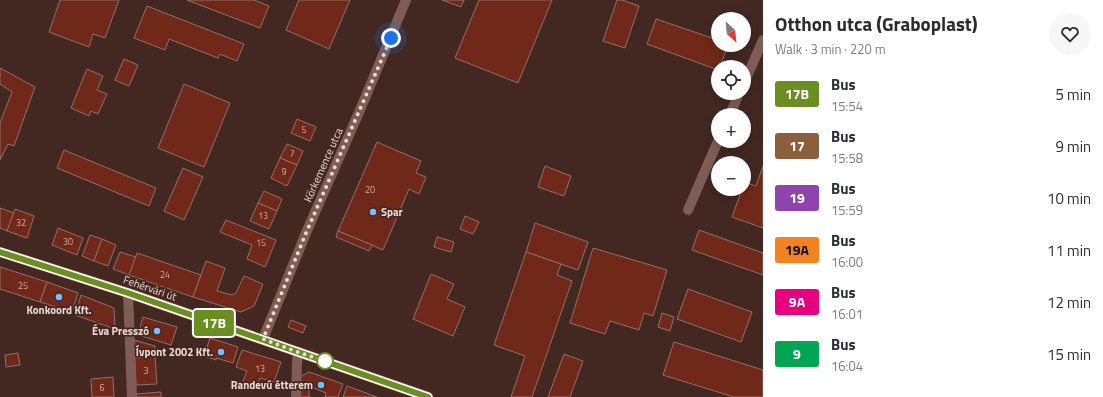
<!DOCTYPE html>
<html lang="en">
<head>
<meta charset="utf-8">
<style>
  :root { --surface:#fff; --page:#f7f7f7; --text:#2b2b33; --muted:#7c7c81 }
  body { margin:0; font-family:"Titillium Web",sans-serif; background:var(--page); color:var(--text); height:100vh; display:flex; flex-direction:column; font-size:15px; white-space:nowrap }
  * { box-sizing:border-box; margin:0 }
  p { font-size:13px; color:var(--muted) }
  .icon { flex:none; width:22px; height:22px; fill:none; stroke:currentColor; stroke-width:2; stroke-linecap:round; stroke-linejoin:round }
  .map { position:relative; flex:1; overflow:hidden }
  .panel { display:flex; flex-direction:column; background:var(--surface); width:340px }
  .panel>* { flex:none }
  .badge { padding:0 8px; border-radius:3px; font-size:14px; line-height:26px }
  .needle { width:26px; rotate:153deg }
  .tools { position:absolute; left:711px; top:12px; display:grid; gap:8px }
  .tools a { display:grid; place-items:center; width:40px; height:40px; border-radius:50%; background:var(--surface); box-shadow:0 2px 10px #0003; font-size:20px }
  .you { position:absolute; width:20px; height:20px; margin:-10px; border:3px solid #fff; border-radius:50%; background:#1a73e8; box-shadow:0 0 0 6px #1a73e833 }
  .map>.badge { position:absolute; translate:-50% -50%; box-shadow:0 0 0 2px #fff }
  .round { display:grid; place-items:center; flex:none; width:42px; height:42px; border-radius:21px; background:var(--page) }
  .summary { display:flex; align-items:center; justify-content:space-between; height:68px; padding:0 12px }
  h1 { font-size:19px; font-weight:700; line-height:30px }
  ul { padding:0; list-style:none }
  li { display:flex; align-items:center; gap:12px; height:52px; padding:0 12px }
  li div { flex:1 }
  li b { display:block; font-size:15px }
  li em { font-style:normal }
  li .badge { min-width:44px; font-weight:700; text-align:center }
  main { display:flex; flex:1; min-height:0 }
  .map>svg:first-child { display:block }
</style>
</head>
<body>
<main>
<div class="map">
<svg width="763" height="397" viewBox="0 0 763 397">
  <rect width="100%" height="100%" fill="#432822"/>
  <!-- building -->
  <g fill="#702818" stroke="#917169">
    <polygon points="60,0 119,0 105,38 93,34 89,47 49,32"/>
    <polygon points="187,0 254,0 269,6 260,28"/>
    <polygon points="299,0 350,0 329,49 286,30"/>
    <polygon points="442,0 464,0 461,7"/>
    <polygon points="479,0 552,0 518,83 455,58"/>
    <polygon points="617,0 622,0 639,6 625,48 603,41"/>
    <polygon points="147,6 244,44 237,61 220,54 218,58 169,39 165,50 134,38"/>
    <polygon points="656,19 718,40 718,45 728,45 720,67 718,67 718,70 647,44"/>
    <polygon points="124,59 138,65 129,86 115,80"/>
    <polygon points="0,68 35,87 14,146 8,144 0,160 0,123 12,92 0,84"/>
    <polygon points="87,69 103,76 97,90 107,94 98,114 91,111 89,116 71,108"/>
    <polygon points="184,84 230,103 204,167 158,148"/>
    <polygon points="297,119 316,127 310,141 291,133"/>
    <polygon points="377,142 421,161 416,173 426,177 419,194 409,189 383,250 338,231"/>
    <polygon points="287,144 303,151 297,165 280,158"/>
    <polygon points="64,150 156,188 149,206 57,168"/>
    <polygon points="280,158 297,165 287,186 271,178"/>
    <polygon points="545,166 571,176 564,196 538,187"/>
    <polygon points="763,166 763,228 732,217 742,189 744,189 744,182 756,186"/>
    <polygon points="183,168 203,177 184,220 164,211"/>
    <polygon points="264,191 282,199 277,211 258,203"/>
    <polygon points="258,203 277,211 269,229 250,221"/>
    <polygon points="0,208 14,213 7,231 0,228"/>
    <polygon points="15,209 34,216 27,238 7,231"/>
    <polygon points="465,216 479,222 473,234 460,229"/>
    <polygon points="226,220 276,240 265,267 247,259 252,245 220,232"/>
    <polygon points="535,223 588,242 578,270 526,252"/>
    <polygon points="58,228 83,238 77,255 52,245"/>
    <polygon points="699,230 763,253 763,275 692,250"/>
    <polygon points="338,231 372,245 369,251 336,237"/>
    <polygon points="90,235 102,239 94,261 82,256"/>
    <polygon points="437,237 454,242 451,252 434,247"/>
    <polygon points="102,239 116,245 108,266 94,261"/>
    <polygon points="593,248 667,270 653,316 644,313 639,330 610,321 605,334 570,323"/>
    <polygon points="120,252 136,257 129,275 113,269"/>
    <polygon points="526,252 561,264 557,275 572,281 532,397 511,397 525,356 494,345"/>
    <polygon points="137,253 201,275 193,297 129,275"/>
    <polygon points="206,261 225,268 217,291 232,295 236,293 244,276 263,284 254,306 241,312 193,297"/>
    <polygon points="0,267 47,282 40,302 0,289"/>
    <polygon points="431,274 454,284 447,299 465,307 453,336 413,319"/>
    <polygon points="47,282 78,293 72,312 40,302"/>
    <polygon points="688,289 752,312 741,342 677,319"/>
    <polygon points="81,295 114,308 115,329 75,315"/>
    <polygon points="662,313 674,317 670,331 658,327"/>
    <polygon points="143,317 177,327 171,345 138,335"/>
    <polygon points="291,320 306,326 303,333 288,327"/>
    <polygon points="210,338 238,347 233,363 216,358 216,360 204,356"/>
    <polygon points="134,340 155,346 155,356 134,358"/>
    <polygon points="674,342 763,370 763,397 734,397 663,375"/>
    <polygon points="242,350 281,362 274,382 260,378 257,386 243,381 247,371 236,367"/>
    <polygon points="18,353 20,365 6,367 5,355"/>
    <polygon points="564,354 583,361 570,397 548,397"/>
    <polygon points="155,356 157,384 136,385 134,358"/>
    <polygon points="309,372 343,384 338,397 325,397 326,393 309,386 309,397 299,397 300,377"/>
    <polygon points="113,377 114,397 92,397 91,379"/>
    <polygon points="347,386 377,397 343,397"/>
    <polygon points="161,392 161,397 136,397 136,394"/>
  </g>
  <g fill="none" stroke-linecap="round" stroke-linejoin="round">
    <!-- minor -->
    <g stroke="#7f5d55" stroke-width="10">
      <polyline points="744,83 763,40"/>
      <polyline points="730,115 739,93"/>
      <polyline points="688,210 718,141"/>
      <polyline points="128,293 132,397"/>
      <polyline points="263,339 306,233 360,110 406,0"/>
      <polyline points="296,397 297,362 298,352"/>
    </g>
    <!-- major -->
    <polyline stroke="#cd8776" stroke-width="10" points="0,252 128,293 428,397"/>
  </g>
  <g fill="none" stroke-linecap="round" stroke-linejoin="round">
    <defs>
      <polyline id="line" points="0,252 128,293 428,397"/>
    </defs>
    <!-- line casing -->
    <use href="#line" stroke="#fff" stroke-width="9"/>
    <!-- line -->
    <use href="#line" stroke="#6b8e23" stroke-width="6"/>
    <!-- walk -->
    <polyline stroke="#eddad6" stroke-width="4" stroke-dasharray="0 7.2" points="325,361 289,349 263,339 306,233 391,38"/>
  </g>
  <!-- markers -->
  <g fill="#77bff7" stroke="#432822" stroke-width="1.5">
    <circle cx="373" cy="212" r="4"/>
    <circle cx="59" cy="297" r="4"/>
    <circle cx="157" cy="331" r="4"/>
    <circle cx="221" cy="352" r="4"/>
    <circle cx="321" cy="385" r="4"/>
  </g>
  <circle fill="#fff" stroke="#6b8e23" stroke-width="2" cx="325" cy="361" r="8"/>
  <g text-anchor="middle" stroke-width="3.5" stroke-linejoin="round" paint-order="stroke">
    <!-- number labels -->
    <g font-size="9" fill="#ceaea6">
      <text x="304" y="133">5</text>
      <text x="292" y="157">7</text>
      <text x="284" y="175">9</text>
      <text x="370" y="193">20</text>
      <text x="263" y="219">13</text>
      <text x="21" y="226">32</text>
      <text x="68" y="245">30</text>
      <text x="261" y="246">15</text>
      <text x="165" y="278">24</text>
      <text x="23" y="289">25</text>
      <text x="260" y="372">13</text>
      <text x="146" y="374">3</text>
      <text x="102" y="391">6</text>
    </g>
    <!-- street labels -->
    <g font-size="11" fill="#eddad6" stroke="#432822">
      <text transform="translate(323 165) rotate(-66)" y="4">Körkemence utca</text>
      <text transform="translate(150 288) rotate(19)" y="4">Fehérvári út</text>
    </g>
    <!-- poi labels -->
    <g font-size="11" font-weight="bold" fill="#eddad6" stroke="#432822" text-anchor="end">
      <text x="381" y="216" text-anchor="start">Spar</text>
      <text x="59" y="314" text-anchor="middle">Konkoord Kft.</text>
      <text x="149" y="335">Éva Presszó</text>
      <text x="213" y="356">Ívpont 2002 Kft.</text>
      <text x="313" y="389">Randevú étterem</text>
    </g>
  </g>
</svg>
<div class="tools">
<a><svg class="needle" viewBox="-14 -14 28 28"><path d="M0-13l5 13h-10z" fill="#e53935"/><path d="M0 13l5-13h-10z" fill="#7c7c81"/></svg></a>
<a><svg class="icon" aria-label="locate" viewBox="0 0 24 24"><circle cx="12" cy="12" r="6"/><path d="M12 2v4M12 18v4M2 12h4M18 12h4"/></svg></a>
<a>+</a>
<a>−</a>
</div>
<div class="you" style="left:391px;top:38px"></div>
<b class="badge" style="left:214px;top:323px;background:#6b8e23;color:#fff">17B</b>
</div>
<section class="panel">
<div class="summary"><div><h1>Otthon utca (Graboplast)</h1><p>Walk · 3 min · 220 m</p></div><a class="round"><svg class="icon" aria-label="heart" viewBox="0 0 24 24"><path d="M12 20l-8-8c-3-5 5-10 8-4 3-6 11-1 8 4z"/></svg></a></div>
<ul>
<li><span class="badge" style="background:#6b8e23;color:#fff">17B</span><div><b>Bus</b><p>15:54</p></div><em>5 min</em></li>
<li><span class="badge" style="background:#8b5e3c;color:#fff">17</span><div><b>Bus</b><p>15:58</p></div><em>9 min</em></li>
<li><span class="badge" style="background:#8e44ad;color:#fff">19</span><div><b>Bus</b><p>15:59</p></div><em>10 min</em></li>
<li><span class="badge" style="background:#f58220;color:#111">19A</span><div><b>Bus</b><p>16:00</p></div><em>11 min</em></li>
<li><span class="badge" style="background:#e6007e;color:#fff">9A</span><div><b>Bus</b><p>16:01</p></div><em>12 min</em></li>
<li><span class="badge" style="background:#00a651;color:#fff">9</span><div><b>Bus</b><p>16:04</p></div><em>15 min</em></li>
</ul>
</section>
</main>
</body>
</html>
